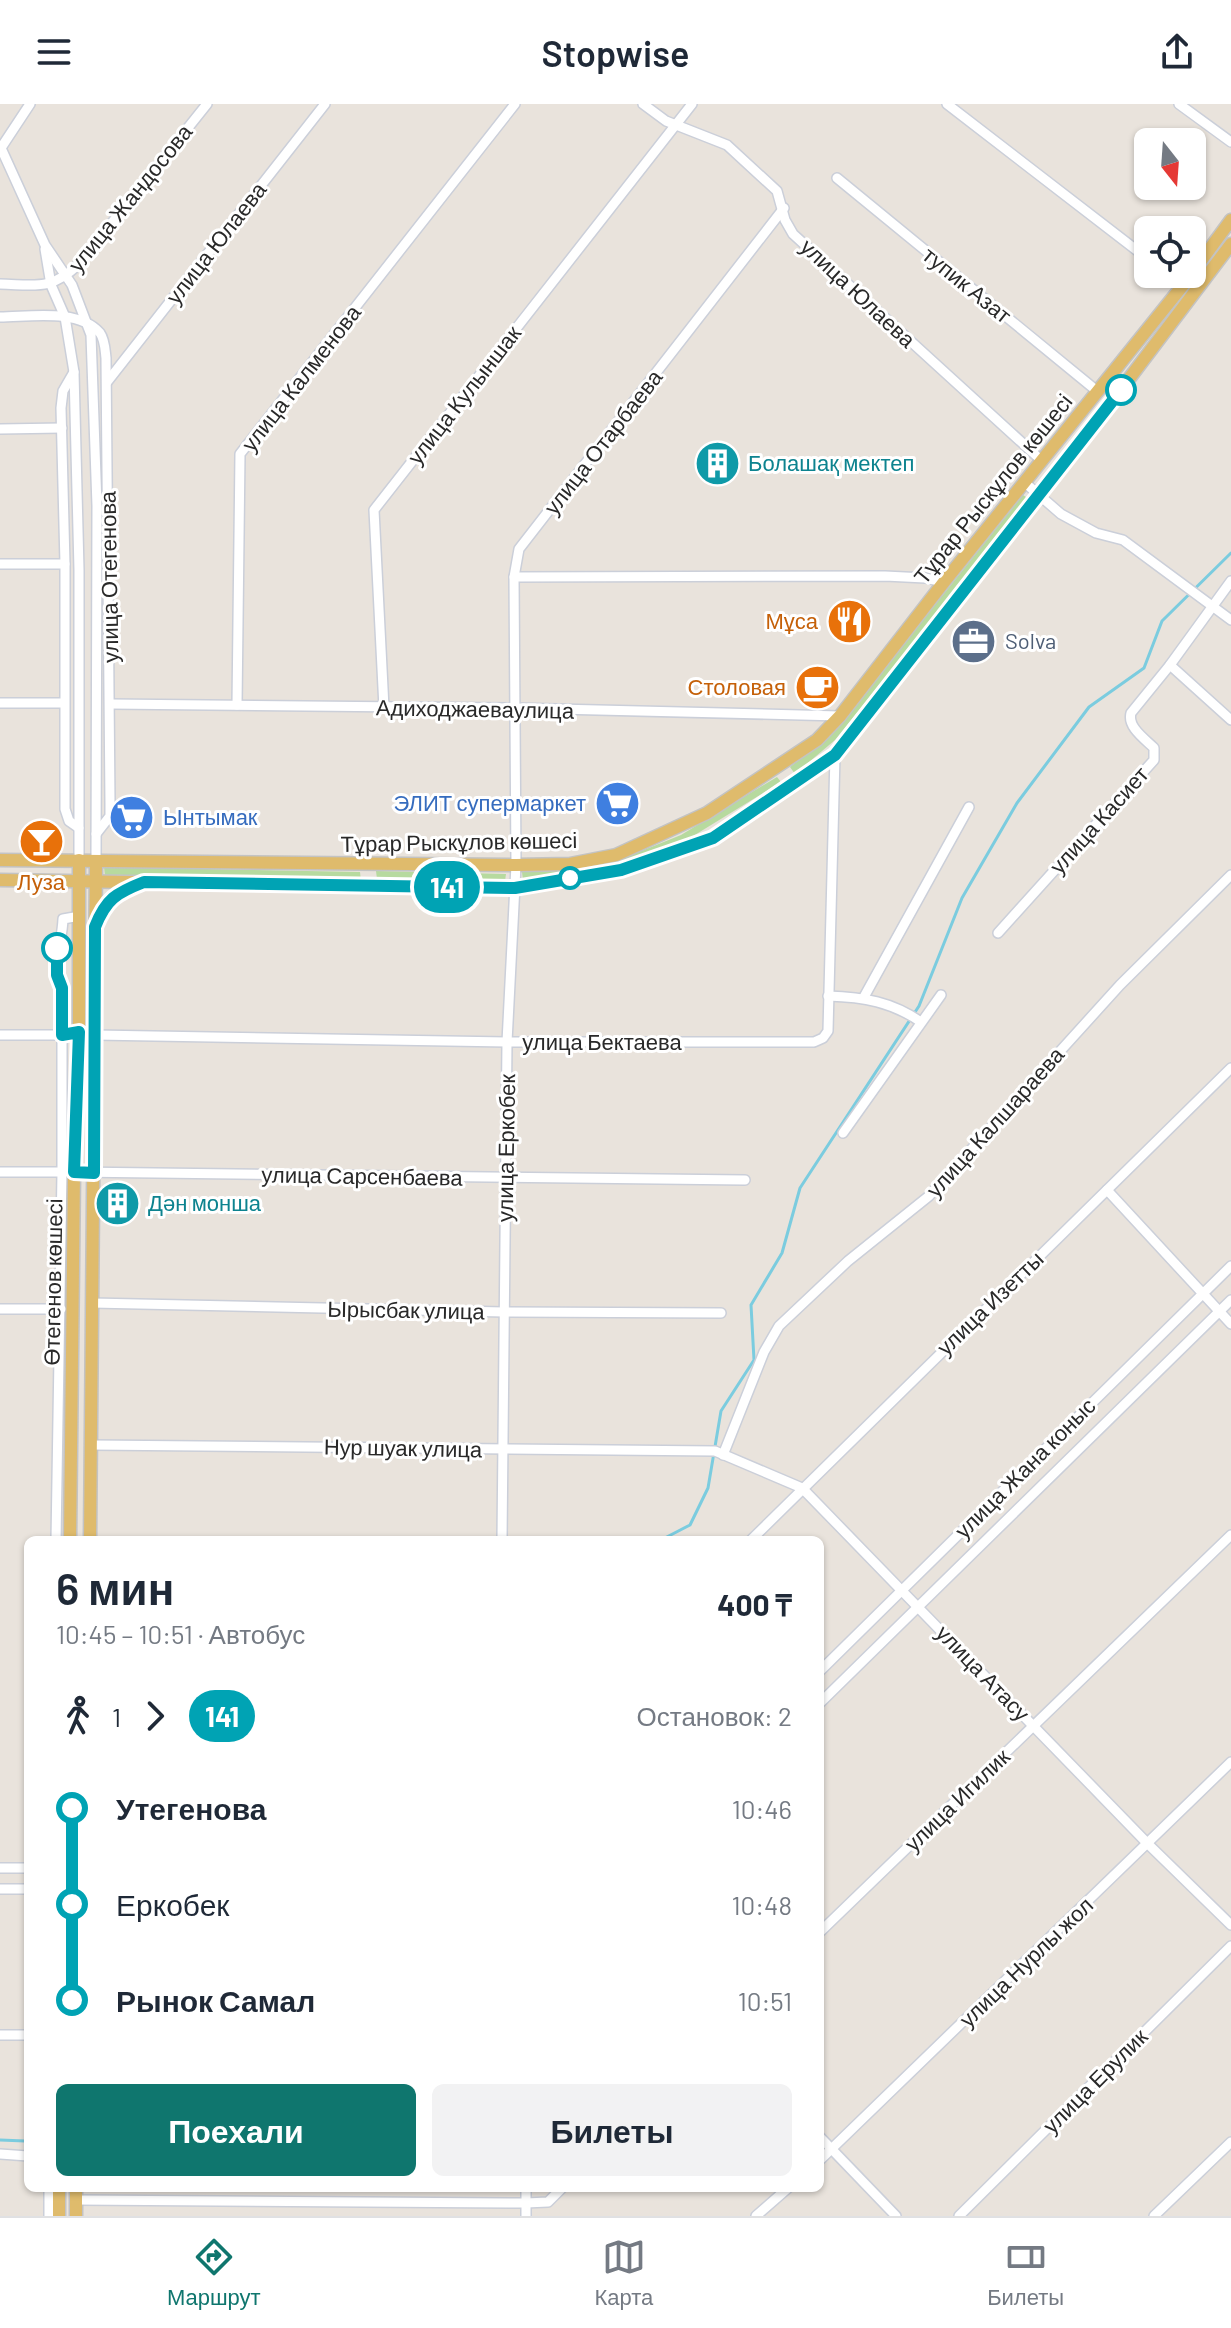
<!DOCTYPE html>
<html lang="ru">
<head>
<meta charset="utf-8">
<style>
  :root { --surface:#fff; --page:#f2f2f3; --text:#1f2937; --muted:#747a83; --line:#e0e1e3; --accent:#0f766e }
  body { margin:0; font-family:Barlow,sans-serif; background:var(--page); color:var(--text); height:100vh; display:flex; flex-direction:column; font-size:30px; white-space:nowrap }
  * { box-sizing:border-box; margin:0 }
  p { font-size:26px; color:var(--muted) }
  .icon { flex:none; width:44px; height:44px; fill:none; stroke:currentColor; stroke-width:2; stroke-linecap:round; stroke-linejoin:round }
  .map { position:relative; flex:1; overflow:hidden }
  .side { position:absolute; left:24px; top:1432px; width:800px; height:656px; display:flex; flex-direction:column; background:var(--surface); border-radius:12px; box-shadow:0 2px 6px #0004 }
  .side>* { flex:none }
  .badge { padding:0 16px; border-radius:26px; font-size:28px; line-height:52px }
  .needle { width:52px; rotate:163deg }
  .tools { position:absolute; left:1134px; top:24px; display:grid; gap:16px }
  .tools a { display:grid; place-items:center; width:72px; height:72px; border-radius:12px; background:var(--surface); box-shadow:0 2px 6px #0004; font-size:40px }
  .map>.badge { position:absolute; translate:-50% -50%; box-shadow:0 0 0 4px #fff }
  .legs { display:flex; align-items:center; gap:12px; height:88px; padding:0 32px; font-size:26px }
  .legs p { margin-inline-start:auto }
  .head { display:flex; align-items:center; justify-content:space-between; height:136px; padding:0 32px }
  h1 { font-size:44px; font-weight:600; line-height:60px }
  .button { display:flex; gap:16px; margin-top:auto; padding:16px 32px }
  .button a { flex:1; height:92px; border-radius:12px; background:var(--accent); color:#fff; font-size:32px; font-weight:600; line-height:92px; text-align:center }
  .button a+a { background:var(--page); color:var(--text) }
  ul { padding:0 32px; list-style:none }
  li { display:flex; align-items:center; gap:28px; height:96px; font-size:30px }
  li i { display:grid; place-items:center; width:12px; height:100%; margin:0 10px; background:currentColor }
  li i::after { content:''; width:20px; height:20px; margin:-10px; border:6px solid; border-radius:50%; background:var(--surface) }
  li p { margin-inline-start:auto }
  li:first-child i { background:linear-gradient(#0000 50%,currentColor 0) }
  li:last-child i { background:linear-gradient(currentColor 50%,#0000 0) }
  header { display:flex; justify-content:space-between; align-items:center; height:104px; padding:0 32px; background:var(--surface); font-size:36px; font-weight:600 }
  .tabs { display:flex; justify-content:space-around; align-items:center; height:112px; border-top:2px solid var(--line); background:var(--surface); font-size:22px; color:var(--muted) }
  .tabs a { display:grid; justify-items:center; gap:4px }
  .tabs .current { color:var(--accent) }
  .map>svg:first-child { display:block }
</style>
</head>
<body>
<header><svg class="icon" aria-label="menu" viewBox="0 0 24 24"><path d="M4 6h16M4 12h16M4 18h16"/></svg>Stopwise<svg class="icon" aria-label="share" viewBox="0 0 24 24"><path d="M12 15V3M7 8l5-5 5 5M5 13v7h14v-7"/></svg></header>
<div class="map">
<svg width="1231" height="2112" viewBox="0 0 1231 2112">
  <rect width="100%" height="100%" fill="#e9e3dc"/>
  <!-- green -->
  <g fill="#b7da9f">
    <polygon points="1023,391 1029,395 835,636 795,670 790,663 830,632"/>
    <polygon points="777,673 781,678 685,737 619,761 523,776 522,768 619,756 681,731"/>
    <polygon points="104,763 360,768 361,777 105,772"/>
    <polygon points="376,767 506,770 505,777 377,775"/>
  </g>
  <g fill="none" stroke-linecap="round" stroke-linejoin="round">
    <!-- stream -->
    <g stroke="#7bccdf" stroke-width="3">
      <polyline points="661,1436 690,1421 708,1384 721,1307 754,1256 751,1201 782,1149 800,1084 919,902 962,794 1017,699 1089,603 1144,564 1162,517 1231,449"/>
      <polyline points="0,2036 25,2037"/>
    </g>
    <defs>
      <g id="minor">
        <polyline points="643,0 666,17 727,41 777,87 785,116 793,130 1041,356"/>
        <polyline points="947,0 1148,155"/>
        <polyline points="1179,0 1231,38"/>
        <polyline points="1,44 45,141 72,181 91,231 97,402 96,757"/>
        <polyline points="1,44 30,0"/>
        <polyline points="837,74 1097,287"/>
        <polyline points="45,145 51,181 65,213 74,268 79,466 79,756"/>
        <polyline points="1168,170 1183,182"/>
        <path d="M0,180C37,181 50,187 79,160L207,0"/>
        <path d="M0,213C29,213 78,204 100,229C105,236 105,246 106,254L110,700V712L96,730"/>
        <polyline points="74,268 63,287 61,304 65,460 65,705 69,717 79,724"/>
        <polyline points="107,278 325,0"/>
        <polyline points="0,325 62,324"/>
        <polyline points="1024,378 1061,410 1096,429 1123,436 1231,516"/>
        <polyline points="0,460 65,460"/>
        <polyline points="514,473 885,472 925,474 944,478"/>
        <polyline points="1170,561 1231,616"/>
        <polyline points="0,599 64,599"/>
        <polyline points="110,600 516,604 840,612"/>
        <polyline points="237,601 240,350 515,0"/>
        <polyline points="384,604 374,406 692,0"/>
        <path d="M998,829L1154,656V644C1145,635 1127,623 1131,609L1170,561L1231,477"/>
        <path d="M828,892C864,893 892,898 921,918"/>
        <polyline points="864,893 969,703"/>
        <polyline points="0,931 62,931 79,928"/>
        <polyline points="95,931 507,938 814,938 823,934 828,927 835,651"/>
        <polyline points="843,1029 941,891"/>
        <polyline points="0,1068 62,1068"/>
        <polyline points="74,1068 745,1076"/>
        <polyline points="1107,1086 1231,1220"/>
        <polyline points="92,1199 504,1208 721,1209"/>
        <polyline points="0,1205 61,1205"/>
        <polyline points="91,1341 715,1347 802,1384 1148,1740 1231,1821"/>
        <polyline points="723,1351 764,1248 779,1222 848,1157 929,1092 1120,881 1231,771"/>
        <path d="M56,1436L62,1068V884C52,859 62,840 63,815L80,812"/>
        <polyline points="502,1436 507,938 516,761 514,473 519,445 784,104"/>
        <polyline points="751,1436 1231,964"/>
        <polyline points="820,1567 1231,1162"/>
        <polyline points="820,1599 1231,1196"/>
        <polyline points="0,1764 28,1764"/>
        <polyline points="0,1785 28,1785"/>
        <polyline points="820,1828 1231,1431"/>
        <polyline points="0,1931 28,1931"/>
        <polyline points="820,2033 896,2112"/>
        <polyline points="0,2050 28,2052"/>
        <polyline points="820,2056 1231,1658"/>
        <polyline points="76,2096 526,2099 548,2098 562,2084"/>
        <polyline points="49,2112 49,2084"/>
        <polyline points="526,2112 526,2084"/>
        <polyline points="756,2112 788,2084"/>
        <polyline points="959,2112 1231,1842"/>
        <polyline points="1154,2112 1231,2038"/>
      </g>
      <g id="major">
        <polyline points="1192,169 1231,116"/>
        <polyline points="0,756 516,761 570,760 616,751 707,709 817,636 840,612 944,478 1192,170"/>
        <polyline points="0,776 515,784 621,766 713,734 835,651 1110,300 1231,140"/>
        <path d="M98,816C106,796 119,788 139,780"/>
        <polyline points="70,1436 74,1068 79,928 79,756"/>
        <polyline points="90,1436 96,757"/>
        <polyline points="59,2112 59,2084"/>
        <polyline points="76,2112 76,2084"/>
      </g>
    </defs>
    <!-- minor casing -->
    <use href="#minor" stroke="#cbcfd9" stroke-width="12"/>
    <!-- major casing -->
    <use href="#major" stroke="#c3c3c3" stroke-width="15"/>
    <!-- minor -->
    <use href="#minor" stroke="#fff" stroke-width="9"/>
    <!-- major -->
    <use href="#major" stroke="#dfbb6c" stroke-width="12"/>
  </g>
  <g fill="none" stroke-linecap="round" stroke-linejoin="round">
    <defs>
      <path id="line-1" d="M57,844V871L62,884V931L79,928L74,1068L94,1069L95,823C106,795 116,789 144,778L515,784L621,766L713,734L835,651L1121,286"/>
    </defs>
    <!-- line-1 casing -->
    <use href="#line-1" stroke="#fff" stroke-width="18"/>
    <!-- line-1 -->
    <use href="#line-1" stroke="#00a3b4" stroke-width="12"/>
  </g>
  <!-- icons -->
  <defs>
    <symbol id="building-disc" viewBox="-11 -11 22 22"><circle r="9.5" fill="#0f9aa8" stroke="#fff"/><path d="M-4-6H4V6H1V3H-1V6H-4ZM-2.5-4.3h1.7v1.8h-1.7ZM.8-4.3h1.7v1.8H.8ZM-2.5-1h1.7V.8h-1.7ZM.8-1h1.7V.8H.8Z" fill="#fff"/></symbol>
    <symbol id="restaurant-disc" viewBox="-11 -11 22 22"><circle r="9.5" fill="#e8710a" stroke="#fff"/><path d="M-5-6h1v4h1v-4h1v4h1v-4h1v5L-1.5 .5V6h-2V.5L-5-1ZM5-6V6H3V1.5H1.5Q1.5-4 5-6Z" fill="#fff"/></symbol>
    <symbol id="office-disc" viewBox="-11 -11 22 22"><circle r="9.5" fill="#5c6f8a" stroke="#fff"/><path d="M-6-3h4V-5.5h4V-3h4V5H-6ZM-1-4.5V-3h2v-1.5ZM-6 0V1H6V0Z" fill="#fff"/></symbol>
    <symbol id="cafe-disc" viewBox="-11 -11 22 22"><circle r="9.5" fill="#e8710a" stroke="#fff"/><path d="M-5.5-4.5H6V0H3Q3 3.5 0 3.5H-2.5Q-5.5 3.5-5.5 0ZM3-3.2v2h1.7v-2ZM-6 4.5H4V6H-6Z" fill="#fff"/></symbol>
    <symbol id="supermarket-disc" viewBox="-11 -11 22 22"><circle r="9.5" fill="#3f7fe0" stroke="#fff"/><path d="M-6-5.5h2.5l.6 2H6L4.5 2H-2.5L-4.4-4H-6ZM-1.5 3.2a1.3 1.3 0 1 0 .1 0ZM3 3.2a1.3 1.3 0 1 0 .1 0Z" fill="#fff"/></symbol>
    <symbol id="bar-disc" viewBox="-11 -11 22 22"><circle r="9.5" fill="#e8710a" stroke="#fff"/><path d="M-6-5H6L.8 .8V4.5H3.5V6h-7V4.5H-.8V.8Z" fill="#fff"/></symbol>
  </defs>
  <g fill-rule="evenodd">
    <use href="#building-disc" x="692" y="334" width="51" height="51"/>
    <use href="#restaurant-disc" x="824" y="492" width="51" height="51"/>
    <use href="#office-disc" x="948" y="512" width="51" height="51"/>
    <use href="#cafe-disc" x="792" y="558" width="51" height="51"/>
    <use href="#supermarket-disc" x="592" y="674" width="51" height="51"/>
    <use href="#supermarket-disc" x="106" y="688" width="51" height="51"/>
    <use href="#bar-disc" x="16" y="712" width="51" height="51"/>
    <use href="#building-disc" x="92" y="1074" width="51" height="51"/>
  </g>
  <!-- markers -->
  <g fill="#fff" stroke="#00a3b4" stroke-width="4">
    <circle cx="1121" cy="286" r="14"/>
    <circle cx="570" cy="774" r="10"/>
    <circle cx="57" cy="844" r="14"/>
  </g>
  <g text-anchor="middle" stroke-width="6" stroke-linejoin="round" paint-order="stroke">
    <!-- street labels -->
    <g font-size="22" fill="#292929" stroke="#fff">
      <text transform="translate(130 94) rotate(-51)" y="8">улица Жандосова</text>
      <text transform="translate(216 139) rotate(-52)" y="8">улица Юлаева</text>
      <text transform="translate(967 181) rotate(39)" y="8">тупик Азат</text>
      <text transform="translate(858 189) rotate(43)" y="8">улица Юлаева</text>
      <text transform="translate(301 274) rotate(-52)" y="8">улица Калменова</text>
      <text transform="translate(464 291) rotate(-52)" y="8">улица Кулыншак</text>
      <text transform="translate(603 338) rotate(-52)" y="8">улица Отарбаева</text>
      <text transform="translate(993 385) rotate(-51)" y="8">Тұрар Рыскұлов көшесі</text>
      <text transform="translate(109 473) rotate(-91)" y="8">улица Отегенова</text>
      <text transform="translate(475 605) rotate(1)" y="8">Адиходжаеваулица</text>
      <text transform="translate(1099 716) rotate(-48)" y="8">улица Касиет</text>
      <text transform="translate(459 738) rotate(-1)" y="8">Тұрар Рыскұлов көшесі</text>
      <text x="602" y="946">улица Бектаева</text>
      <text transform="translate(995 1018) rotate(-48)" y="8">улица Калшараева</text>
      <text transform="translate(506 1044) rotate(-89)" y="8">улица Еркобек</text>
      <text transform="translate(362 1072) rotate(1)" y="8">улица Сарсенбаева</text>
      <text transform="translate(53 1178) rotate(-89)" y="8">Өтегенов көшесі</text>
      <text transform="translate(990 1199) rotate(-44)" y="8">улица Изетты</text>
      <text transform="translate(406 1206) rotate(1)" y="8">Ырысбак улица</text>
      <text transform="translate(403 1344) rotate(1)" y="8">Нур шуак улица</text>
      <text transform="translate(1025 1364) rotate(-45)" y="8">улица Жана коныс</text>
      <text transform="translate(983 1569) rotate(46)" y="8">улица Атасу</text>
      <text transform="translate(957 1696) rotate(-44)" y="8">улица Игилик</text>
      <text transform="translate(1026 1858) rotate(-44)" y="8">улица Нурлы жол</text>
      <text transform="translate(1095 1977) rotate(-45)" y="8">улица Ерулик</text>
    </g>
    <!-- culture labels -->
    <g font-size="22" fill="#0d838f" stroke="#fff" text-anchor="start">
      <text x="748" y="367">Болашақ мектеп</text>
      <text x="148" y="1107">Дән монша</text>
    </g>
    <!-- food labels -->
    <g font-size="22" fill="#c56008" stroke="#fff" text-anchor="end">
      <text x="818" y="525">Мұса</text>
      <text x="786" y="591">Столовая</text>
      <text x="41" y="786" text-anchor="middle">Луза</text>
    </g>
    <!-- service labels -->
    <g font-size="22" fill="#4e5e75" stroke="#fff" text-anchor="start">
      <text x="1005" y="545">Solva</text>
    </g>
    <!-- shop labels -->
    <g font-size="22" fill="#366cbe" stroke="#fff" text-anchor="end">
      <text x="586" y="707">ЭЛИТ супермаркет</text>
      <text x="163" y="721" text-anchor="start">Ынтымак</text>
    </g>
  </g>
</svg>
<div class="tools">
<a><svg class="needle" viewBox="-14 -14 28 28"><path d="M0-13l5 13h-10z" fill="#e53935"/><path d="M0 13l5-13h-10z" fill="#747a83"/></svg></a>
<a><svg class="icon" aria-label="locate" viewBox="0 0 24 24"><circle cx="12" cy="12" r="6"/><path d="M12 2v4M12 18v4M2 12h4M18 12h4"/></svg></a>
</div>
<b class="badge" style="left:447px;top:783px;background:#00a3b4;color:#fff">141</b>
<section class="side">
<div class="head"><div><h1>6 мин</h1><p>10:45 – 10:51 · Автобус</p></div><b>400 ₸</b></div>
<div class="legs"><svg class="icon" aria-label="walk" viewBox="0 0 24 24"><circle cx="13" cy="4" r="2"/><path d="M13 8l-2 6 4 7M11 14l-3 7M7 12l3-4h3l4 4"/></svg>1<svg class="icon" aria-label="forward" viewBox="0 0 24 24"><path d="M9 5l7 7-7 7"/></svg><b class="badge" style="background:#00a3b4;color:#fff">141</b><p>Остановок: 2</p></div>
<ul>
<li><i style="color:#00a3b4"></i><b>Утегенова</b><p>10:46</p></li>
<li><i style="color:#00a3b4"></i><span>Еркобек</span><p>10:48</p></li>
<li><i style="color:#00a3b4"></i><b>Рынок Самал</b><p>10:51</p></li>
</ul>
<div class="button"><a>Поехали</a><a>Билеты</a></div>
</section>
</div>
<nav class="tabs">
<a class="current"><svg class="icon" aria-label="directions" viewBox="0 0 24 24"><path d="M12 3l9 9-9 9-9-9zM9 14v-3h6M13 9l2 2-2 2"/></svg>Маршрут</a>
<a><svg class="icon" aria-label="map" viewBox="0 0 24 24"><path d="M3 6l6-2 6 2 6-2v14l-6 2-6-2-6 2zM9 4v14M15 6v14"/></svg>Карта</a>
<a><svg class="icon" aria-label="tickets" viewBox="0 0 24 24"><path d="M3 7h18v10H3zM15 7v10"/></svg>Билеты</a>
</nav>
</body>
</html>
